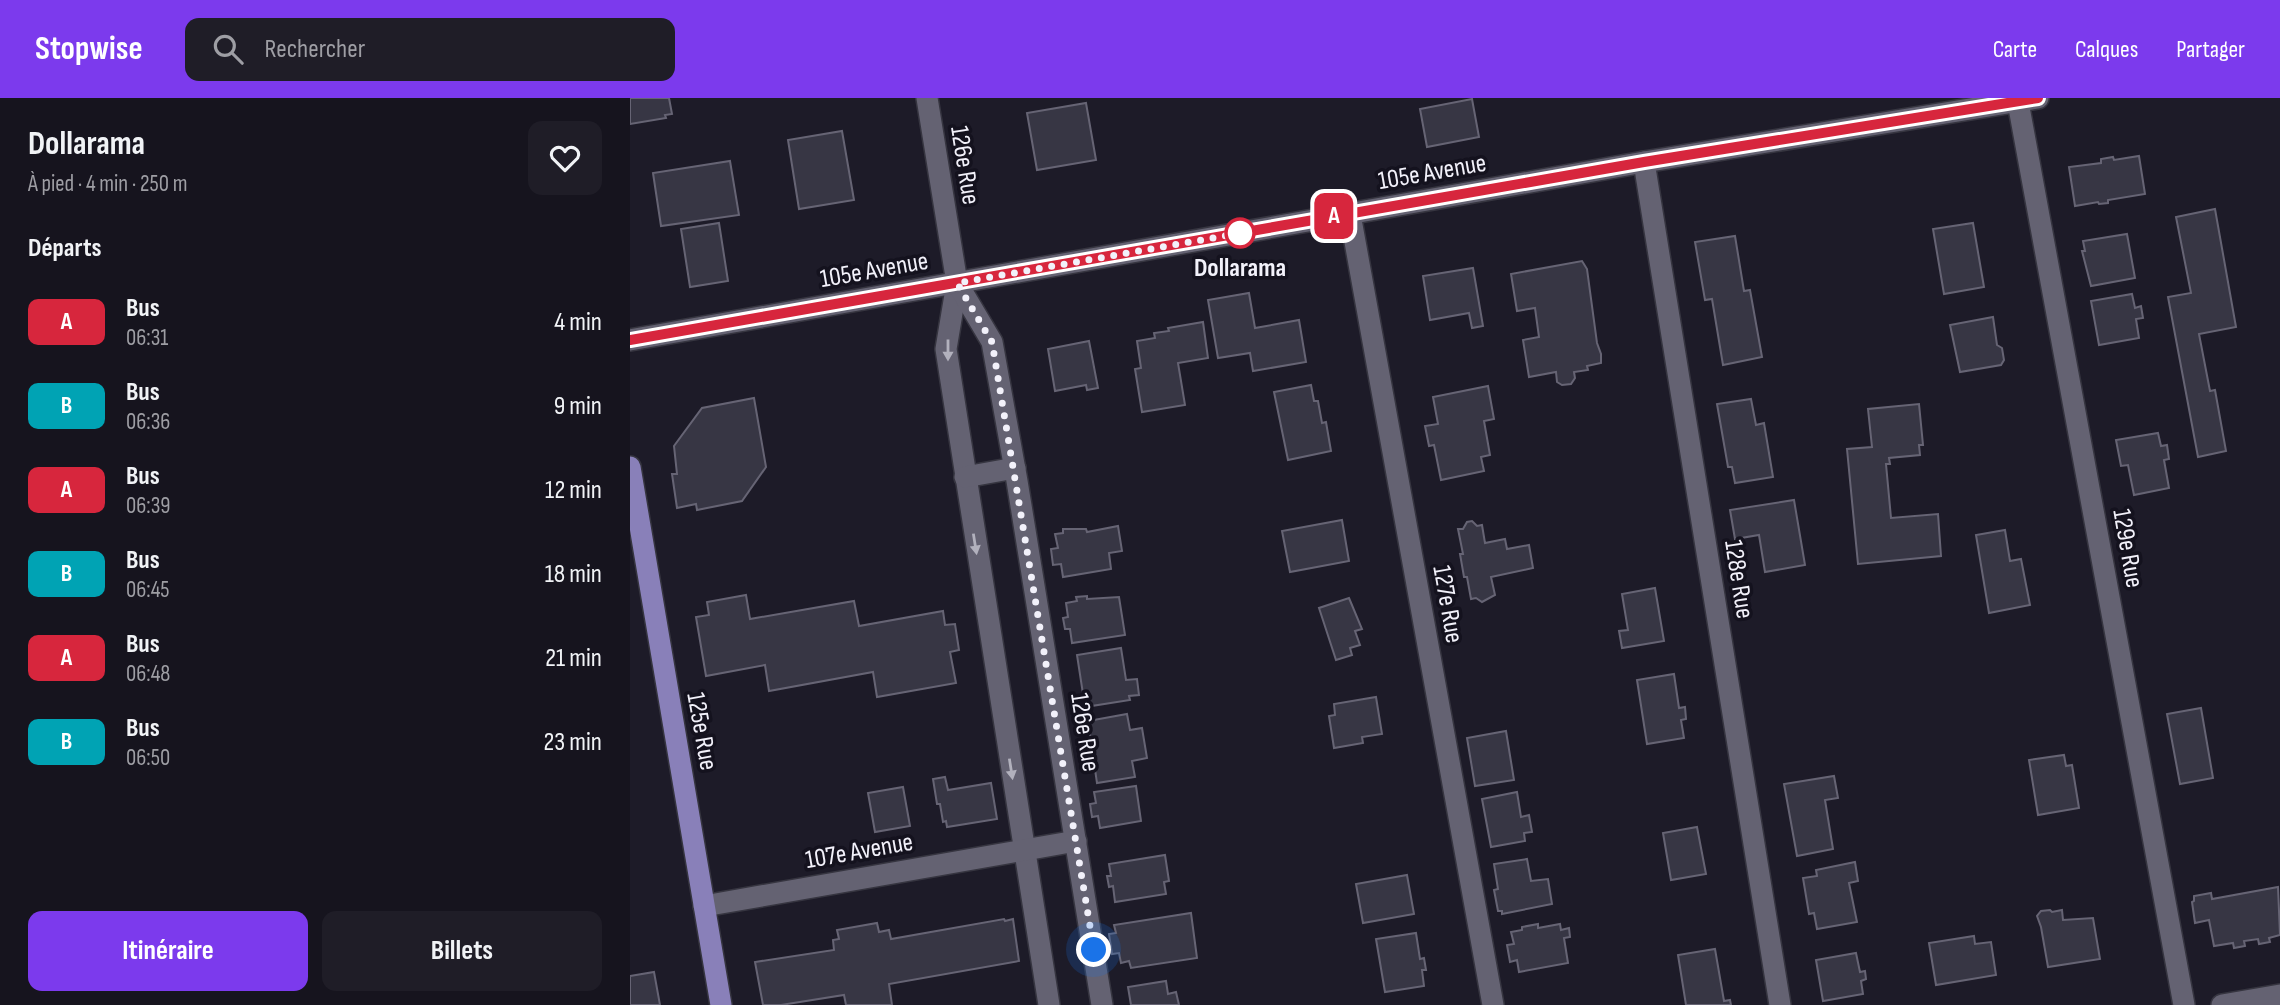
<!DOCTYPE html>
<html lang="fr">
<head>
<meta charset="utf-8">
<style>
  :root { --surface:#16141e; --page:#1f1d27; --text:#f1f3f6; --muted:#9e9ea4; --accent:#7c3aed }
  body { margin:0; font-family:"Sofia Sans Condensed",sans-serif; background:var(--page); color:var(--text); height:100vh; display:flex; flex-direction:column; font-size:26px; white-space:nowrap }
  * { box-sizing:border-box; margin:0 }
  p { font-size:23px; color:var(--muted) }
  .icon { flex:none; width:38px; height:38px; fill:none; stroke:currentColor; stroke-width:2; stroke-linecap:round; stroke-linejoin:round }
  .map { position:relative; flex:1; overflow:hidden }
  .panel { display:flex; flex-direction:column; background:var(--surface); width:630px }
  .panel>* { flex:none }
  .badge { padding:0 14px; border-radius:10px; font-size:24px; line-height:46px }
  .you { position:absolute; width:35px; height:35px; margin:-18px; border:5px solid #fff; border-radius:50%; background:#1a73e8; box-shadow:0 0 0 10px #1a73e833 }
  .map>.badge { position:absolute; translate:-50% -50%; box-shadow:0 0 0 4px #fff }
  h2 { padding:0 28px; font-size:26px; line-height:63px }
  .round { display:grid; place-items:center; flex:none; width:74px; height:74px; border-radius:14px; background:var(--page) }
  .head { display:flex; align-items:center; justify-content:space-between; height:119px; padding:0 28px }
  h1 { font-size:33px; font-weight:700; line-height:52px }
  .button { display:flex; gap:14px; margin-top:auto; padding:14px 28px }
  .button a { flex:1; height:80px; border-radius:14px; background:var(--accent); color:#fff; font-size:28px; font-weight:700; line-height:80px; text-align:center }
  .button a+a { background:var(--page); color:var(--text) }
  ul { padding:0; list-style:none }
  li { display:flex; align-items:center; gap:21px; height:84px; padding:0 28px }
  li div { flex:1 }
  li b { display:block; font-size:26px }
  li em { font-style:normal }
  li .badge { min-width:77px; font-weight:700; text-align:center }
  header { display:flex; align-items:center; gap:42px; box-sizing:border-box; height:98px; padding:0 35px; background:var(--accent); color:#fff }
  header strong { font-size:33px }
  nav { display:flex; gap:38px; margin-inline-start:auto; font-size:24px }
  .search { width:490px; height:63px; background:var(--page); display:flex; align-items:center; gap:18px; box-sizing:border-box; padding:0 24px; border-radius:14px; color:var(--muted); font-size:26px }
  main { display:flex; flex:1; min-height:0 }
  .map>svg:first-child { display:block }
</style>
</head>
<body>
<header>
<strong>Stopwise</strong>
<div class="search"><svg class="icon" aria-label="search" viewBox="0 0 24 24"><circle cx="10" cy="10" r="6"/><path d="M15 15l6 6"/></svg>Rechercher</div>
<nav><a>Carte</a><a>Calques</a><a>Partager</a></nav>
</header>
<main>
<section class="panel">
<div class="head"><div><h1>Dollarama</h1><p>À pied · 4 min · 250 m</p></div><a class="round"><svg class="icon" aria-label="heart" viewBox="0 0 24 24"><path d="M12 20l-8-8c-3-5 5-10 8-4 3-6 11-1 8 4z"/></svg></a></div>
<h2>Départs</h2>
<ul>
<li><span class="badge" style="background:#d7263d;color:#fff">A</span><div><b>Bus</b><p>06:31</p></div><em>4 min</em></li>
<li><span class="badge" style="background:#00a3b4;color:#fff">B</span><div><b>Bus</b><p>06:36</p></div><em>9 min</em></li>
<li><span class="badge" style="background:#d7263d;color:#fff">A</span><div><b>Bus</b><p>06:39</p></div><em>12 min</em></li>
<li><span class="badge" style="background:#00a3b4;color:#fff">B</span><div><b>Bus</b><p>06:45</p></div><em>18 min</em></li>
<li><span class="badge" style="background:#d7263d;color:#fff">A</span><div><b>Bus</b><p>06:48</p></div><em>21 min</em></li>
<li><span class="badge" style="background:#00a3b4;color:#fff">B</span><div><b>Bus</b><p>06:50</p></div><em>23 min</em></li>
</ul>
<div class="button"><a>Itinéraire</a><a>Billets</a></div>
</section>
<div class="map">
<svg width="1650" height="907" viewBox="0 0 1650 907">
  <rect width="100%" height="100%" fill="#1d1b28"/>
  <!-- building -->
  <g fill="#373644" stroke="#666474" stroke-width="2">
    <polygon points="0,0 39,0 42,16 35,17 36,20 0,26"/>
    <polygon points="842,1 849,39 797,49 790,11"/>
    <polygon points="456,5 466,62 407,72 397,15"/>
    <polygon points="212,33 224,102 169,111 158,42"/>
    <polygon points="1509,58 1515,96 1478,102 1478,105 1469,106 1468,104 1445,108 1439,69 1471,65 1471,61 1483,59 1484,62"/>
    <polygon points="100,63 109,117 31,128 23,75"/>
    <polygon points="1585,111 1606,229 1569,236 1580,293 1585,292 1596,353 1568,359 1538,199 1561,195 1546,119"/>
    <polygon points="89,125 98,183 60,189 51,131"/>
    <polygon points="1343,125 1354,189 1314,196 1303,131"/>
    <polygon points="1497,136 1505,180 1461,188 1452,153 1455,153 1453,143"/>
    <polygon points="1105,138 1114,193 1120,192 1132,259 1093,267 1082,201 1075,202 1065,144"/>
    <polygon points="952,163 957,171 967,245 971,256 971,265 957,268 958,272 944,274 945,280 941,286 932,287 927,284 926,274 899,279 893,242 909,239 905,210 887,213 881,176"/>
    <polygon points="843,170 853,228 842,230 839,215 800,222 793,178"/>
    <polygon points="619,195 625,230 669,222 676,264 623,273 620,255 588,260 578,202"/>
    <polygon points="1502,196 1505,210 1511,208 1513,220 1506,221 1509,240 1469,247 1461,203"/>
    <polygon points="1363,219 1367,247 1372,250 1374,262 1371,267 1330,274 1320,227"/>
    <polygon points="573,224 578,260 548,265 555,307 512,314 505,271 511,270 507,243 525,240 524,235 539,233 538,230"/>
    <polygon points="459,243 468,290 457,292 456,287 425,293 418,251"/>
    <polygon points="681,287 684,303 688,303 692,325 696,324 701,353 658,362 644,294"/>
    <polygon points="858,288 864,321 854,323 860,357 851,359 854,373 811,382 804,347 799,348 795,328 808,326 803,299"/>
    <polygon points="124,300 136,369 112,403 67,412 66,406 47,410 42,376 47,376 44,348 72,310"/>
    <polygon points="1121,301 1126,327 1134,325 1143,379 1105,385 1102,369 1098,369 1087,306"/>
    <polygon points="1289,306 1293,347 1289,347 1290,357 1259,360 1260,366 1256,366 1261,420 1308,416 1311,458 1228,466 1217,351 1242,349 1238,311"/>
    <polygon points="1528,335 1531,348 1537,347 1539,361 1534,362 1539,390 1504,397 1498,367 1491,368 1486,342"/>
    <polygon points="1164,402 1175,467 1135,474 1129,437 1105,441 1100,412"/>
    <polygon points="712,422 719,463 660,474 652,433"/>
    <polygon points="842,423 847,428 852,427 855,445 875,441 877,451 899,447 903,470 861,479 865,497 852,504 846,500 841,501 837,479 834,479 830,456 833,456 828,431 833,431 837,424"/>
    <polygon points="488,428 492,453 479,455 481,471 433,479 431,466 423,467 421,451 428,450 425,436 433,435 433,431 456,431 457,434"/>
    <polygon points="1375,432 1380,463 1391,461 1400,507 1359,515 1346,437"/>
    <polygon points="1025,490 1034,543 992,550 989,533 998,532 992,496"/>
    <polygon points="116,497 120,521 224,503 229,528 313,513 315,527 325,526 329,552 320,554 326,585 247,599 243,574 139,593 135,567 76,578 66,519 79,517 77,504"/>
    <polygon points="457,498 457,501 489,499 495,537 442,545 440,531 435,531 433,520 438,519 436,505 447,503 446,499"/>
    <polygon points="719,500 732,531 725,533 730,547 720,550 722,557 706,562 689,510"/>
    <polygon points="491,550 496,582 507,581 509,597 499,598 500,602 455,609 447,557"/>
    <polygon points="1044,576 1049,610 1055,609 1056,621 1051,622 1054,640 1017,646 1007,582"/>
    <polygon points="746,599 752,636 732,639 733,645 704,650 699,618 705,617 704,606"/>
    <polygon points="1571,610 1583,680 1550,686 1537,616"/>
    <polygon points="497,616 500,632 512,630 517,660 502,663 505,679 467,685 458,623"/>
    <polygon points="876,633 884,682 845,688 837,640"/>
    <polygon points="1434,657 1436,668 1442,667 1449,710 1408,717 1399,662"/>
    <polygon points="1204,678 1208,700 1195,702 1203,751 1167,758 1154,686"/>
    <polygon points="315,679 318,692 361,685 367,721 317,729 316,723 313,724 310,706 307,706 303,681"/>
    <polygon points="506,688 511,723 470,730 468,718 462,719 460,706 466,705 464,694"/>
    <polygon points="273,689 280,728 245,734 238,695"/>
    <polygon points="887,694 891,719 899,717 902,734 894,735 895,743 861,749 852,701"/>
    <polygon points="1067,729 1076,776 1041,782 1033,735"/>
    <polygon points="535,757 539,783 534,784 536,796 485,804 483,788 479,789 477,778 481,778 479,766"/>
    <polygon points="897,761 901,783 918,781 922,806 872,816 872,813 868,813 864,792 868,791 864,766"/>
    <polygon points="1225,764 1228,783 1219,785 1227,824 1187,831 1184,815 1179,816 1173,780 1187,778 1186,772"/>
    <polygon points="777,777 784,816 733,825 726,786"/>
    <polygon points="1648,789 1650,837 1639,840 1640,844 1629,846 1628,841 1614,843 1615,848 1604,850 1603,845 1584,848 1579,822 1565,825 1562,804 1564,803 1564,798 1581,795 1582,801"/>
    <polygon points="1420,812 1422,814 1432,812 1433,822 1463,820 1470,861 1418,869 1411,829 1407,818 1411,813"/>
    <polygon points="561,815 567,860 501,870 499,863 491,865 489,855 482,856 479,836 486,835 484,827"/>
    <polygon points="374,821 375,823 383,821 389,863 259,886 262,907 216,907 214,897 151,907 133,907 125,864 204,852 203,842 209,841 207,832 247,825 249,834 259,832 261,841"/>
    <polygon points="908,826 908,830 930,826 931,832 939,830 940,839 934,840 938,865 889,874 887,862 880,864 877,847 884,846 881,834 892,832 892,829"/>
    <polygon points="786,835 790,861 794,860 796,872 792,872 794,888 755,894 746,841"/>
    <polygon points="1344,838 1345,846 1361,844 1366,877 1306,887 1299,845"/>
    <polygon points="1085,851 1094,903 1100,902 1101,907 1056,907 1048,857"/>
    <polygon points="1226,855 1230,874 1235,873 1236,881 1231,883 1233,896 1193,903 1186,862"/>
    <polygon points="24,874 30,907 0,907 0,878"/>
    <polygon points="536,883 538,896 546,894 549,907 501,907 498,889"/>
  </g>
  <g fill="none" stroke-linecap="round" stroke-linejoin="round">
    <defs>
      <g id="minor">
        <polyline points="297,0 327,185 316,251 419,907"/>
        <polyline points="1388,4 1554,907"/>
        <polyline points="1014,64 1150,907"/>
        <polyline points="720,116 863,907"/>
        <polyline points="327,185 362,244 387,383 472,907"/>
        <polyline points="0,242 1014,64 1408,0"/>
        <polyline points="335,379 385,370"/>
        <polyline points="74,808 446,743"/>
        <polyline points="1592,907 1650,897"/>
      </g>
      <polyline id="major" points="0,369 91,907"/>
    </defs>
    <!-- minor casing -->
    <use href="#minor" stroke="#363540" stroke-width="24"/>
    <!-- major casing -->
    <use href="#major" stroke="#363540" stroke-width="24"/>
    <!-- minor -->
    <use href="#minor" stroke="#646272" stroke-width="21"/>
    <!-- major -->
    <use href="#major" stroke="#8980b9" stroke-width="21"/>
  </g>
  <!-- one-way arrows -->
  <defs><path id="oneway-solid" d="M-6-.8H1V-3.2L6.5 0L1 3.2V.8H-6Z" transform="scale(1.75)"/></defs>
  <g fill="#b2b1bd">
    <use href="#oneway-solid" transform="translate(318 252) rotate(90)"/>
    <use href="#oneway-solid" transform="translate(345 446) rotate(81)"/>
    <use href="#oneway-solid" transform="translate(381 671) rotate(81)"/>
  </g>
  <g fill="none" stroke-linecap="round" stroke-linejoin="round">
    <defs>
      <polyline id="line" points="0,242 1014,64 1408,0"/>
    </defs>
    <!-- line casing -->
    <use href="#line" stroke="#fff" stroke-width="16"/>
    <!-- line -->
    <use href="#line" stroke="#d7263d" stroke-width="10"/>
    <!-- walk -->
    <polyline stroke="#f2f1fa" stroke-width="7" stroke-dasharray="0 12.6" points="464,852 362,244 327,185 617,134 610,135"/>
  </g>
  <!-- markers -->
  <circle fill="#fff" stroke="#d7263d" stroke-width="3.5" cx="610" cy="135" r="14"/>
  <g text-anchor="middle" stroke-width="7" stroke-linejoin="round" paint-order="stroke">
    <!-- street labels -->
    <g font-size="26" fill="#f2f1fa" stroke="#14121e">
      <text transform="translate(336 67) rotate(81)" y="9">126e Rue</text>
      <text transform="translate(802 73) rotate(-10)" y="9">105e Avenue</text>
      <text transform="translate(244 171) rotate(-10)" y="9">105e Avenue</text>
      <text transform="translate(1499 450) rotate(80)" y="9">129e Rue</text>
      <text transform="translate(1110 481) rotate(81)" y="9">128e Rue</text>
      <text transform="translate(819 506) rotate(80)" y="9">127e Rue</text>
      <text transform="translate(73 633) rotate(80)" y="9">125e Rue</text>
      <text transform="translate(456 634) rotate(81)" y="9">126e Rue</text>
      <text transform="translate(229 752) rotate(-10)" y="9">107e Avenue</text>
    </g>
    <!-- stop labels -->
    <g font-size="26" font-weight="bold" fill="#f2f1fa" stroke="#14121e">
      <text x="610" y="178">Dollarama</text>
    </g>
  </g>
</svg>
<div class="you" style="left:464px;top:852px"></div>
<b class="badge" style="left:704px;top:118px;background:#d7263d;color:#fff">A</b>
</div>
</main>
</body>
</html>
